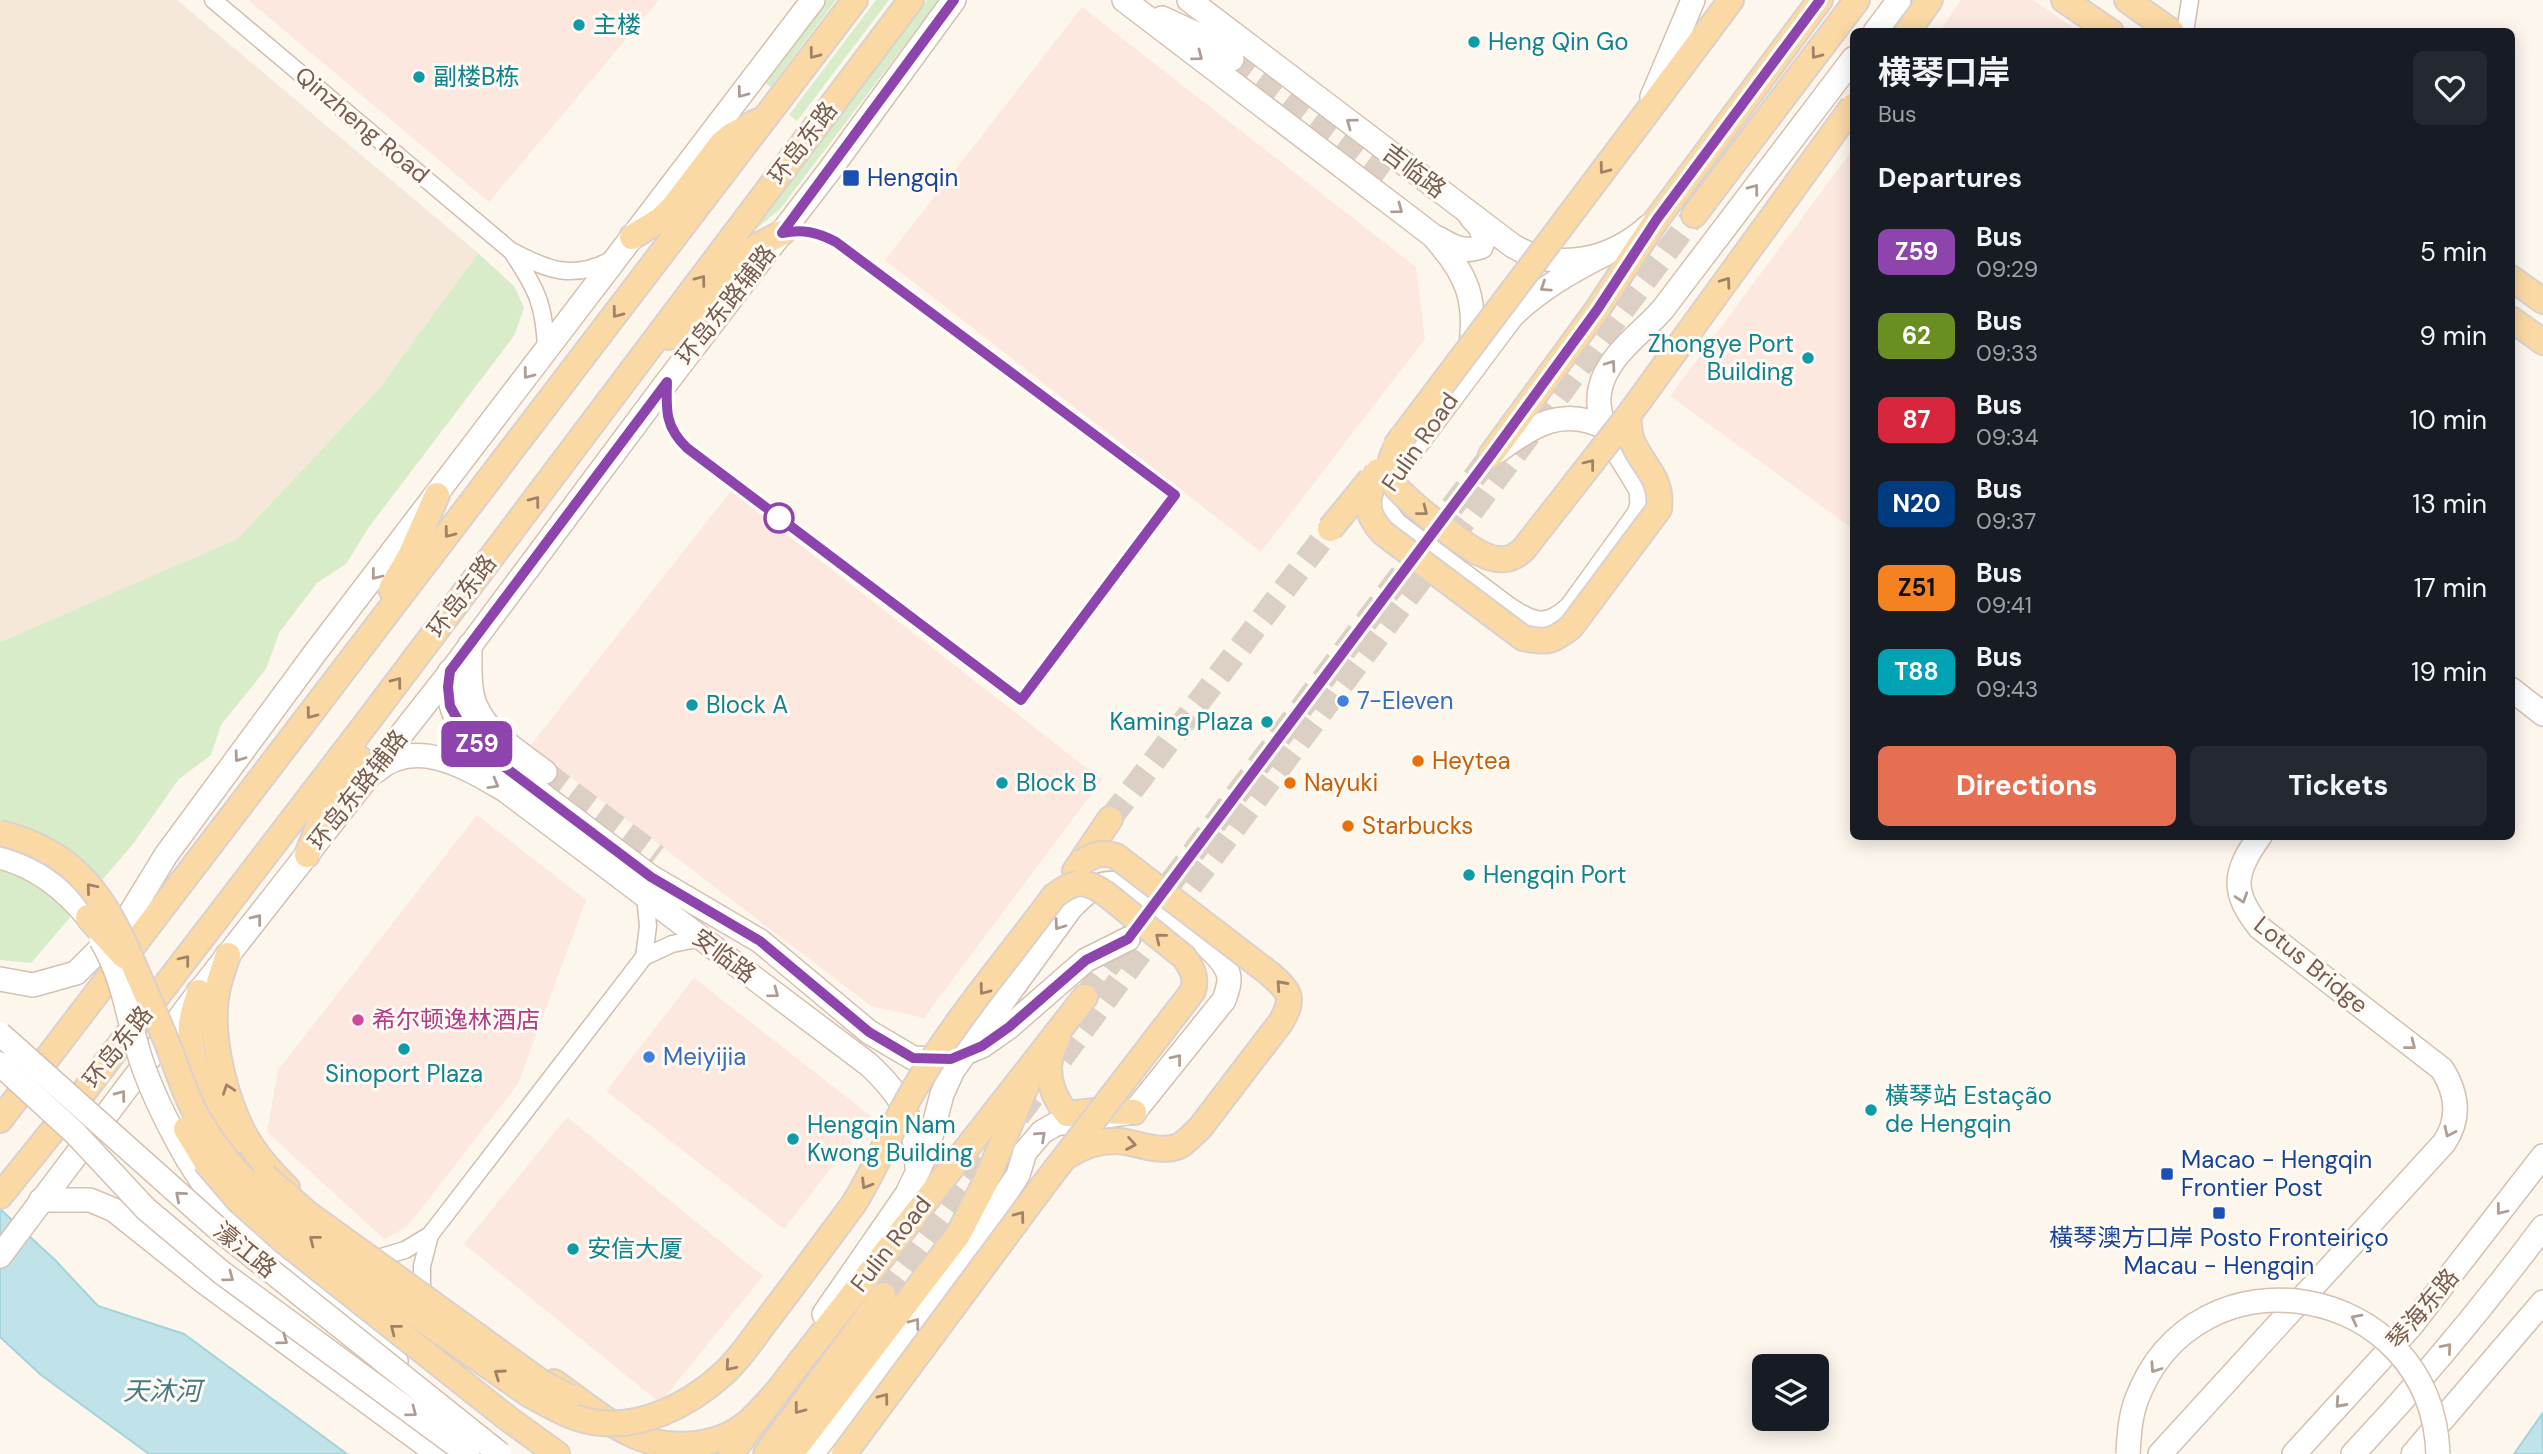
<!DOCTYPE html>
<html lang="en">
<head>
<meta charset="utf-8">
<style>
  :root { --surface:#171b24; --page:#242831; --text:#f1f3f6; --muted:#9ea1a6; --accent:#e76f51 }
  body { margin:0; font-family:"DM Sans","Noto Sans SC",sans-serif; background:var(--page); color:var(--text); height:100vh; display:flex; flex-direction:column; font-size:26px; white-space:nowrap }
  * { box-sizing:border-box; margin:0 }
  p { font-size:23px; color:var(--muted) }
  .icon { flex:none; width:38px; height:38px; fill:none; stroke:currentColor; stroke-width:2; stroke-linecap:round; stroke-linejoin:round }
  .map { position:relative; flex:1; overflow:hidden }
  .panel { position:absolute; left:1850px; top:28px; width:665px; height:812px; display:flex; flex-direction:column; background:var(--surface); border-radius:10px; box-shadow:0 4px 18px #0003 }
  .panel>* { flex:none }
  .badge { padding:0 14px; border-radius:10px; font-size:24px; line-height:46px }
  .controls { position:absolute; left:1752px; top:1354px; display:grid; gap:14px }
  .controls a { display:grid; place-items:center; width:77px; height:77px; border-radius:10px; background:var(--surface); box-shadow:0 4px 18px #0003; font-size:35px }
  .map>.badge { position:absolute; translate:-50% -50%; box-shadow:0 0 0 4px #fff }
  h2 { padding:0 28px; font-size:26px; line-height:63px }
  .round { display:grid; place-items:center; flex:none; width:74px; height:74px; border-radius:10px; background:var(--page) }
  .headline { display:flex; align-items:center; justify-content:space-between; height:119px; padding:0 28px }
  h1 { font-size:33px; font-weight:700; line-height:52px }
  .button { display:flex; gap:14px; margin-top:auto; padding:14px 28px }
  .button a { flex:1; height:80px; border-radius:10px; background:var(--accent); color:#fff; font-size:28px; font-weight:700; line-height:80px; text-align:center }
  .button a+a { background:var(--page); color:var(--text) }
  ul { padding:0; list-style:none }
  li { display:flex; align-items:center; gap:21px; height:84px; padding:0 28px }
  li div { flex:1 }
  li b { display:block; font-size:26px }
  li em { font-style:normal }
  li .badge { min-width:77px; font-weight:700; text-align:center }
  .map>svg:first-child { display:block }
</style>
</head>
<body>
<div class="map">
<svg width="2543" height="1454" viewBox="0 0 2543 1454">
  <rect width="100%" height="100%" fill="#fdf6ec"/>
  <!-- residential -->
  <polygon fill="#f5e8da" points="0,0 177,0 478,253 378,390 237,539 0,642"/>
  <!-- commercial -->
  <g fill="#fde8e0">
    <polygon points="248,0 659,0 489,202"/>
    <polygon points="1961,0 2033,0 2078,31 1940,31"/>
    <polygon points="1082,7 1416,267 1425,339 1261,552 885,260"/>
    <polygon points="1853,149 1853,529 1670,396"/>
    <polygon points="731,491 1102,780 924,1018 871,1006 530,746"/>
    <polygon points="477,815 586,900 518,1084 407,1227 384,1239 267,1132 278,1070"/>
    <polygon points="694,978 871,1116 784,1229 606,1091"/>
    <polygon points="567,1117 763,1276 660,1403 464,1244"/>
  </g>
  <!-- green -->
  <g fill="#d8ecc9">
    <polygon points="824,0 836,0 771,87 763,81"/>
    <polygon points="876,0 889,0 797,121 789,115"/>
    <polygon points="927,0 939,0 780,209 756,229"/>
    <polygon points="478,253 515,287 524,308 514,336 369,527 346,564 317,583 279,633 266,669 221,725 211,755 179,779 133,844 31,963 0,960 0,642 237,539 378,390"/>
  </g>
  <!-- water -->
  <g fill="#bfe3e8" stroke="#a5d3da" stroke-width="2">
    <polygon points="0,1209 55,1260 98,1306 184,1334 347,1454 149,1454 41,1375 0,1337"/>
    <polygon points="2542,1414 2543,1454 2514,1454"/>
  </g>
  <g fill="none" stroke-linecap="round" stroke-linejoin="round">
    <!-- secondary-tunnel -->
    <g stroke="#dcd0c4" stroke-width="23" stroke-dasharray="23 11" stroke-linecap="butt">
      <polyline points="1232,59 1391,180"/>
      <polyline points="545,772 657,856"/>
    </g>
    <!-- primary-tunnel -->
    <g stroke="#dcd0c4" stroke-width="24" stroke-dasharray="24 12" stroke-linecap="butt">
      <polyline points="1110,819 1330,529"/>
      <polyline points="1085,997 1491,455"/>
      <polyline points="1018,1116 1694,215"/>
      <polyline points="883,1295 996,1145"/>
    </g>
    <defs>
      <g id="minor">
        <path d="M213,0L510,250C547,270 573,281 613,259"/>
        <polyline points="2185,32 2190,0"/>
        <path d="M512,252C537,289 545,306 546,351"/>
        <polyline points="644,957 648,926 645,896"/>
        <polyline points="378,1258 405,1250 430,1235 644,957 672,944 702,938"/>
        <polyline points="422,1289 422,1266 430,1235"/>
      </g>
      <g id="secondary">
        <path d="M1124,0L1432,235C1468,274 1478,301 1470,353"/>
        <path d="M1189,0L1513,246C1559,273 1611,260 1649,226"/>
        <polyline points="1162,18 1203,37 1232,59"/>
        <polyline points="1875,32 1899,0"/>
        <polyline points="1652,97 1693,0"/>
        <path d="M1438,238C1453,247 1464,253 1481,247L1484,239L1481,228L1471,217"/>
        <path d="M1605,254C1570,272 1540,289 1512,316L1384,487C1380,504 1385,512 1396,525L1508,609C1534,626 1547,630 1571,608L1639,514L1642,504L1641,490C1611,436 1572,402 1625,347C1637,334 1651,323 1663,309L1853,59"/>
        <path d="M1498,451C1533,425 1563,406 1606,428"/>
        <path d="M470,645C470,661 469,679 472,694C479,730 518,751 545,772"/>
        <path d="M450,671C445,709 457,724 482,749L651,877L760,941L869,1032L913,1058L951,1059L982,1046L1009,1027L1086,960L1128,939"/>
        <polyline points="2511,689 2543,714"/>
        <path d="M376,771C416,736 467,768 505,790L868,1064C903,1096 915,1119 917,1167"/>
        <path d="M0,857C36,866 65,889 88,917"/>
        <polyline points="113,948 122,927 166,855 315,653 813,0"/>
        <polyline points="0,979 33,985 76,973 117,932"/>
        <polyline points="188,1160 210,1194 237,1223 359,1323 396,1361"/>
        <polyline points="41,1200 90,1200 114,1210 203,1281 438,1454"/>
        <polyline points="0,1256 199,992 455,666 667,382 829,171 954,0"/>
        <path d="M812,1454L961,1261L1018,1175L1025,1152L1042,1132L1056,1124L1134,1112L1224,1000C1227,991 1231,982 1228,973C1220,948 1154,905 1131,887C1102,877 1090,888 1070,909L953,1070L942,1094L927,1152L907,1194L824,1314"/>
        <path d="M2160,1454L2444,1143C2461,1118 2457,1093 2442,1069L2260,928C2231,892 2233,873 2260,836"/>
        <polyline points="2294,1454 2411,1326 2543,1156"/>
        <path d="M2353,1454C2421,1382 2484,1306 2543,1227"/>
        <polyline points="2413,1454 2543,1302"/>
      </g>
      <g id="primary">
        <polyline points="2064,0 2111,32"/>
        <polyline points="2127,0 2172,32"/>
        <polyline points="1907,32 1930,0"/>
        <polyline points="1645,115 1731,0"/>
        <polyline points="1694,215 1857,0"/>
        <polyline points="632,237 660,220 674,206 722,143 732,135 758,121"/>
        <polyline points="2511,278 2543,301"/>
        <polyline points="2511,319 2543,342"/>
        <polyline points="669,337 698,314 744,255 759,245 782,233"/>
        <polyline points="1491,455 1597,310 1657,219 1820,0"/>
        <polyline points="391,589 410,556 437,495"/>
        <polyline points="307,855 328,802 359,758"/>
        <polyline points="1075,871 1110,819"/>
        <path d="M228,955C224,967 219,979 217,992C208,1036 227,1110 252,1147C262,1162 274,1175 287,1188"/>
        <path d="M199,992C197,1002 192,1013 191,1024C188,1068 211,1108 236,1141"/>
        <path d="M1058,1039C1042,1064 1049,1092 1067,1114L1096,1111L1134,1112"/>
        <polyline points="0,1120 855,0"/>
        <polyline points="0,1196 79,1098 365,725 911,0"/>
        <path d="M554,1382C577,1398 600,1418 625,1431C661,1451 714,1450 747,1423C758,1414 767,1403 777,1392"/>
        <polyline points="506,1417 557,1454"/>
        <polyline points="731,1454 786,1380 1085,997"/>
        <polyline points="766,1454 883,1295"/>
        <polyline points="791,1454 958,1235 985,1183 1027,1084"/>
      </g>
    </defs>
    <!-- minor casing -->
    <use href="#minor" stroke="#d1beb0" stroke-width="19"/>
    <!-- secondary casing -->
    <use href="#secondary" stroke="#d6c0b0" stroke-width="26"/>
    <!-- primary casing -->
    <use href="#primary" stroke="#dad1cd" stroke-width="28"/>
    <!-- minor -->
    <use href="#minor" stroke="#fff" stroke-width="16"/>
    <!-- secondary -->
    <use href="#secondary" stroke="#fff" stroke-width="23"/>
    <!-- primary -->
    <use href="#primary" stroke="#fbd9a5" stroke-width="24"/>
    <defs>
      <g id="secondary-bridge">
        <path d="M101,940C124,979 127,1015 140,1057C152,1094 169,1127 188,1160"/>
        <polyline points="0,1034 216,1227 500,1454"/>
        <polyline points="0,1064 75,1133 146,1209 221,1272 468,1454"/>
        <path d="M2128,1454C2129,1436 2130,1418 2136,1401C2195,1241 2432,1281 2438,1454"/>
      </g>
      <g id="primary-bridge">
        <path d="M1403,435C1395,450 1385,464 1392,481C1398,495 1468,549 1484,555C1488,557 1495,559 1499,559C1510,560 1516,556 1523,550L1628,416L1853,106"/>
        <polyline points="1395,447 1645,115"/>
        <path d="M1378,471C1367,497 1362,511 1383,533L1523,638C1547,643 1552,642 1571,627L1659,509C1663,476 1641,466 1631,438C1629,431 1629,423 1628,416"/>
        <polyline points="1330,529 1371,479"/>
        <path d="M0,833C78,852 106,899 135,968C148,998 161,1026 172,1056C182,1083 191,1109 207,1133C249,1198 317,1243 379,1288C429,1324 479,1360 530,1395C550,1406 570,1418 593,1422C640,1430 689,1405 723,1374C740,1359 753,1338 767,1320C796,1282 824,1244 853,1205C876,1169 891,1128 913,1091C953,1022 1007,960 1054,896C1075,880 1084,879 1106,894L1184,957C1192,969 1197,976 1193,991L1045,1183L844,1454"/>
        <polyline points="88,917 124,956"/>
        <polyline points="186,1129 208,1165 238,1200 285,1242 506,1417"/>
        <path d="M1067,1156C1082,1146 1100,1140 1119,1141C1138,1143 1160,1154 1179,1146C1187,1142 1193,1134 1200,1128L1281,1022C1295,997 1290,992 1270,974L1116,856C1101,852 1095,854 1082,862"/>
        <polyline points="265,1176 307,1213 541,1382 569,1397"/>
      </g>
    </defs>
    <!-- secondary-bridge casing -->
    <use href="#secondary-bridge" stroke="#d6c0b0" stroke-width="26" stroke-linecap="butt"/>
    <!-- primary-bridge casing -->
    <use href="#primary-bridge" stroke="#dad1cd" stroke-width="28" stroke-linecap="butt"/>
    <!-- secondary-bridge -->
    <use href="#secondary-bridge" stroke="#fff" stroke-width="23"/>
    <!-- primary-bridge -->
    <use href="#primary-bridge" stroke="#fbd9a5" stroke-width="24"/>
  </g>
  <!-- one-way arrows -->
  <defs><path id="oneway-chevron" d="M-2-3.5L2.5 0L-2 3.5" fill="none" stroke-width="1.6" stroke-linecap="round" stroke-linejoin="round" transform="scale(1.75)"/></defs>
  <g stroke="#a18267">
    <use href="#oneway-chevron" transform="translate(814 54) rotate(127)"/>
    <use href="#oneway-chevron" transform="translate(1816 54) rotate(127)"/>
    <use href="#oneway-chevron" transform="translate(1604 169) rotate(127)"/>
    <use href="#oneway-chevron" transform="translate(701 280) rotate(-53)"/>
    <use href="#oneway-chevron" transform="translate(1726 282) rotate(-54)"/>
    <use href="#oneway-chevron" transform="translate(617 313) rotate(127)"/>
    <use href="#oneway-chevron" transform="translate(1590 464) rotate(-52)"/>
    <use href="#oneway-chevron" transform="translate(535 501) rotate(-53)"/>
    <use href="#oneway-chevron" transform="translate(1423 511) rotate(38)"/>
    <use href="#oneway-chevron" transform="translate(449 533) rotate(127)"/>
    <use href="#oneway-chevron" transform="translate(397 682) rotate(-53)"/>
    <use href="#oneway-chevron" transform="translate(311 714) rotate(127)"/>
    <use href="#oneway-chevron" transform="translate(91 888) rotate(-130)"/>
    <use href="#oneway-chevron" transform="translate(1160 938) rotate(-141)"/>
    <use href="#oneway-chevron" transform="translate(185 960) rotate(-52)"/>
    <use href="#oneway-chevron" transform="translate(1281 985) rotate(-132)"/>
    <use href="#oneway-chevron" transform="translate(984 990) rotate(127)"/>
    <use href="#oneway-chevron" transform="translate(228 1089) rotate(-109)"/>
    <use href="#oneway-chevron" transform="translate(1131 1144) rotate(10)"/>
    <use href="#oneway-chevron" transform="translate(866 1184) rotate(121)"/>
    <use href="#oneway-chevron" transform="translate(1020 1216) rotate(-53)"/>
    <use href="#oneway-chevron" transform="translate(314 1240) rotate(-142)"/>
    <use href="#oneway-chevron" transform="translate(395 1329) rotate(-142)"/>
    <use href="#oneway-chevron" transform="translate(730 1366) rotate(131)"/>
    <use href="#oneway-chevron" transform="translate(499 1374) rotate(-145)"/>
    <use href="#oneway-chevron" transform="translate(884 1398) rotate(-53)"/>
    <use href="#oneway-chevron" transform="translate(799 1409) rotate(127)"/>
  </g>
  <g stroke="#af9d94">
    <use href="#oneway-chevron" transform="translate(1198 56) rotate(37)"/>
    <use href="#oneway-chevron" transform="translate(742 93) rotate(127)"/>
    <use href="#oneway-chevron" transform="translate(1351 123) rotate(-143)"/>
    <use href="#oneway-chevron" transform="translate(1754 189) rotate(-53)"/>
    <use href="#oneway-chevron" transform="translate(1398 209) rotate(37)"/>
    <use href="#oneway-chevron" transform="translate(1545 287) rotate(146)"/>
    <use href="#oneway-chevron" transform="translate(1611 365) rotate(-54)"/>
    <use href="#oneway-chevron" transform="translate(528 374) rotate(127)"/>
    <use href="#oneway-chevron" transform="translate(376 575) rotate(128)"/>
    <use href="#oneway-chevron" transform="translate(239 757) rotate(126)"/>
    <use href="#oneway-chevron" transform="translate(494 784) rotate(30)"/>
    <use href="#oneway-chevron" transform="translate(2242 898) rotate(72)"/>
    <use href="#oneway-chevron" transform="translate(257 919) rotate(-52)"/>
    <use href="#oneway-chevron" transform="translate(1059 925) rotate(126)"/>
    <use href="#oneway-chevron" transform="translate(774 993) rotate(37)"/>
    <use href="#oneway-chevron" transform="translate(2411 1045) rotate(38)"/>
    <use href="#oneway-chevron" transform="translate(1177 1059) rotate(-51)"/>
    <use href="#oneway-chevron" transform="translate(121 1095) rotate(-53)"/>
    <use href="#oneway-chevron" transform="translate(2449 1132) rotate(116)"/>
    <use href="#oneway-chevron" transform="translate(1041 1136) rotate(-42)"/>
    <use href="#oneway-chevron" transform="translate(180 1196) rotate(-139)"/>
    <use href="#oneway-chevron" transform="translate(2501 1210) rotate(128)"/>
    <use href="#oneway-chevron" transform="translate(229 1277) rotate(37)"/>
    <use href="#oneway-chevron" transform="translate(2356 1319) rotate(-152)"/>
    <use href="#oneway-chevron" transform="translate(915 1323) rotate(-53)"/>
    <use href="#oneway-chevron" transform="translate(283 1340) rotate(36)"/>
    <use href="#oneway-chevron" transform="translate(2447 1348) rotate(-49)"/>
    <use href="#oneway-chevron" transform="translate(2155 1368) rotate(124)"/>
    <use href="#oneway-chevron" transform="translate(2340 1403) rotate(132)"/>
    <use href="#oneway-chevron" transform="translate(412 1412) rotate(37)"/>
  </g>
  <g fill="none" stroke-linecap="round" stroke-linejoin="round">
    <defs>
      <path id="line" d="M954,0L782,233C803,229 817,232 836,242L1175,495L1021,700L687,448C665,427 666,410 667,382L450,671L448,687L450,706L464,731L482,750L651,877L760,941L869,1032L913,1058L951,1059L982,1046L1009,1027L1086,960L1128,939L1491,455L1597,310L1657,219L1820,0"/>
    </defs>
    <!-- line casing -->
    <use href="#line" stroke="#fff" stroke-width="16"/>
    <!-- line -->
    <use href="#line" stroke="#8e44ad" stroke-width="10"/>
  </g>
  <!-- markers -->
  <g fill="#0f9aa8" stroke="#fffaf3" stroke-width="2.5">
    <circle cx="579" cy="25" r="7"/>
    <circle cx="1474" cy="42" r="7"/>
    <circle cx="419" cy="77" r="7"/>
    <circle cx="1808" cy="358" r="7"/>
    <circle cx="692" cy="705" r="7"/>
    <circle cx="1267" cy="722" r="7"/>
    <circle cx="1002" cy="783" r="7"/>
    <circle cx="1469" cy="875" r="7"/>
    <circle cx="404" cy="1049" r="7"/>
    <circle cx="1871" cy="1110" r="7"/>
    <circle cx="793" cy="1139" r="7"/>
    <circle cx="573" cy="1249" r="7"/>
  </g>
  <g fill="#1a4fb4" stroke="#fffaf3" stroke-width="2.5">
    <rect x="842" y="169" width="18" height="18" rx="3.5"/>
    <rect x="2160" y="1167" width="14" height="14" rx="3.5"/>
    <rect x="2212" y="1206" width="14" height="14" rx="3.5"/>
  </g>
  <circle fill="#fff" stroke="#8e44ad" stroke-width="3.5" cx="779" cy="518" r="14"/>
  <g fill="#3f7fe0" stroke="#fffaf3" stroke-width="2.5">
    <circle cx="1343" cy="701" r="7"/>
    <circle cx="649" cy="1057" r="7"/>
  </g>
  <g fill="#e8710a" stroke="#fffaf3" stroke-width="2.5">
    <circle cx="1418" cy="761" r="7"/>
    <circle cx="1290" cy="783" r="7"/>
    <circle cx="1348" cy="826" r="7"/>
  </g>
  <circle fill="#d1479c" stroke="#fffaf3" stroke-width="2.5" cx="358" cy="1020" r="7"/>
  <g text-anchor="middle" stroke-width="6" stroke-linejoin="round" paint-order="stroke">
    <!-- culture labels -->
    <g font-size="24" fill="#0d838f" stroke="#fffaf3" text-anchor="start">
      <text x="593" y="33">主楼</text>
      <text x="1488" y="50">Heng Qin Go</text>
      <text x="433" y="85">副楼B栋</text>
      <text x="1794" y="352" text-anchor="end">Zhongye Port<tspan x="1794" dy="28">Building</tspan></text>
      <text x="706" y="713">Block A</text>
      <text x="1253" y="730" text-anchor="end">Kaming Plaza</text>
      <text x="1016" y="791">Block B</text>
      <text x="1483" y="883">Hengqin Port</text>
      <text x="404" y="1082" text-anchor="middle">Sinoport Plaza</text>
      <text x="1885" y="1104">橫琴站 Estação<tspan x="1885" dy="28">de Hengqin</tspan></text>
      <text x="807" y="1133">Hengqin Nam<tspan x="807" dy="28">Kwong Building</tspan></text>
      <text x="587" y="1257">安信大厦</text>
    </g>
    <!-- street labels -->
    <g font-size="24" fill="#7a5c4d" stroke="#fffaf3">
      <text transform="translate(362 125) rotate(40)" y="8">Qinzheng Road</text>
      <text transform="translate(803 143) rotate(-53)" y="8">环岛东路</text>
      <text transform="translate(1414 171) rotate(37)" y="8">吉临路</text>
      <text transform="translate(726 305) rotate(-52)" y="8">环岛东路辅路</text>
      <text transform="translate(1420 442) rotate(-55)" y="8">Fulin Road</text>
      <text transform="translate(462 596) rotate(-53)" y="8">环岛东路</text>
      <text transform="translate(358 790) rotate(-52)" y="8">环岛东路辅路</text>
      <text transform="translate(724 956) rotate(37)" y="8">安临路</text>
      <text transform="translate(2311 965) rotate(39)" y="8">Lotus Bridge</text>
      <text transform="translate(118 1047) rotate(-52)" y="8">环岛东路</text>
      <text transform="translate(891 1244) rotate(-52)" y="8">Fulin Road</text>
      <text transform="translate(245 1250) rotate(39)" y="8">濠江路</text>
      <text transform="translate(2423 1309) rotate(-50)" y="8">琴海东路</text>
    </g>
    <!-- transit labels -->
    <g font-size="24" fill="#164399" stroke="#fffaf3" text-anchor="start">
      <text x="867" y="186">Hengqin</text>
      <text x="2181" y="1168">Macao - Hengqin<tspan x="2181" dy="28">Frontier Post</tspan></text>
      <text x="2219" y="1246" text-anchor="middle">橫琴澳方口岸 Posto Fronteiriço<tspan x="2219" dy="28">Macau - Hengqin</tspan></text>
    </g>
    <!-- shop labels -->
    <g font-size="24" fill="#366cbe" stroke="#fffaf3" text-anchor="start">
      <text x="1357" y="709">7-Eleven</text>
      <text x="663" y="1065">Meiyijia</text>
    </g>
    <!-- food labels -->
    <g font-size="24" fill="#c56008" stroke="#fffaf3" text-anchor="start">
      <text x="1432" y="769">Heytea</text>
      <text x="1304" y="791">Nayuki</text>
      <text x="1362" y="834">Starbucks</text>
    </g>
    <!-- hotel labels -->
    <g font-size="24" fill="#b23c85" stroke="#fffaf3" text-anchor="start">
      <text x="372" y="1028">希尔顿逸林酒店</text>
    </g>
    <!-- water labels -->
    <g font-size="26" font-style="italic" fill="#437c86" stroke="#fffaf3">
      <text x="162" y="1400">天沐河</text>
    </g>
  </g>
</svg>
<div class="controls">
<a><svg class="icon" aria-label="layers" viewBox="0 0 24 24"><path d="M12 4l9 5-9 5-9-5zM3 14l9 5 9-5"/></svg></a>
</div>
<b class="badge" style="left:477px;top:744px;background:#8e44ad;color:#fff">Z59</b>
<section class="panel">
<div class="headline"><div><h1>横琴口岸</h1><p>Bus</p></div><a class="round"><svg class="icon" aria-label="heart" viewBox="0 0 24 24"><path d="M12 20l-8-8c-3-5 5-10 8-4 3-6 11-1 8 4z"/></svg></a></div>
<h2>Departures</h2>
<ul>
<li><span class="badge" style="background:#8e44ad;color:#fff">Z59</span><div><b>Bus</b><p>09:29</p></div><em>5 min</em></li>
<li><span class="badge" style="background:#6b8e23;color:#fff">62</span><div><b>Bus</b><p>09:33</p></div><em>9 min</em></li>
<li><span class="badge" style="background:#d7263d;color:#fff">87</span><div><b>Bus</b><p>09:34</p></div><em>10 min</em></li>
<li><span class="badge" style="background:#003b80;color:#fff">N20</span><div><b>Bus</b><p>09:37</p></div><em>13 min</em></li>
<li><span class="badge" style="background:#f58220;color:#111">Z51</span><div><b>Bus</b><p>09:41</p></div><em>17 min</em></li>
<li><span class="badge" style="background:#00a3b4;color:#fff">T88</span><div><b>Bus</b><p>09:43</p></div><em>19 min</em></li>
</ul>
<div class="button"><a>Directions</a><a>Tickets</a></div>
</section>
</div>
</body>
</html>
